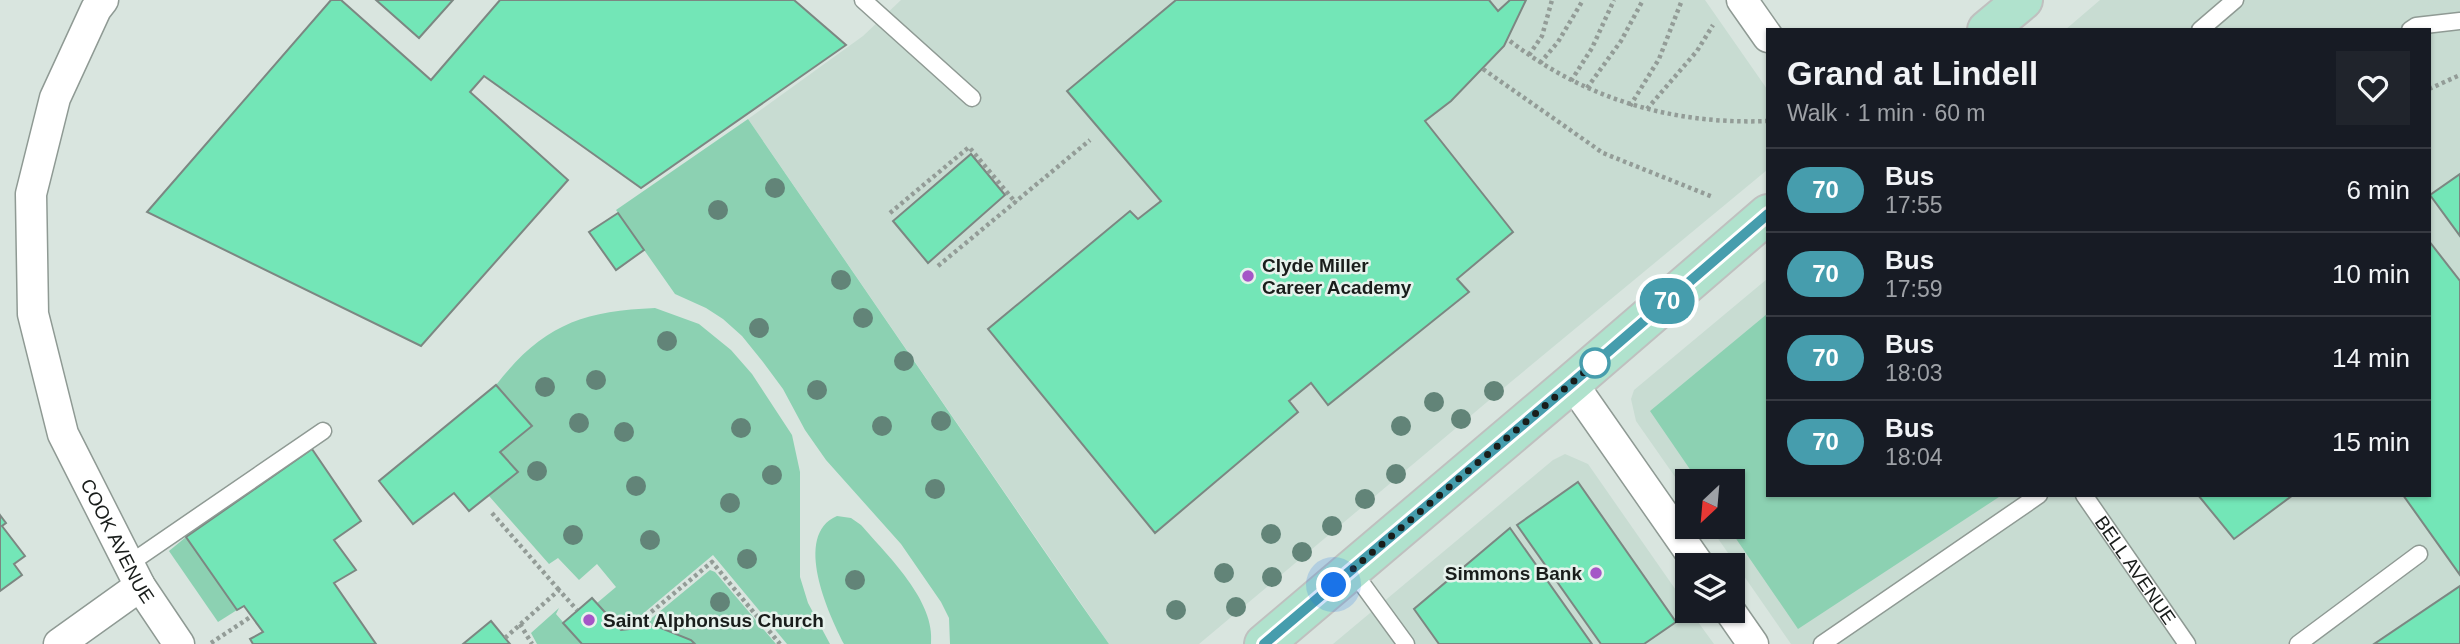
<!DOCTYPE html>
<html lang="en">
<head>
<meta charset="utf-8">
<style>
  :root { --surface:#171b24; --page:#20242c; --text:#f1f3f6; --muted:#9ea1a6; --line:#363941 }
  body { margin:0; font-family:Helvetica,sans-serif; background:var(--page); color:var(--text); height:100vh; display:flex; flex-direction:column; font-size:26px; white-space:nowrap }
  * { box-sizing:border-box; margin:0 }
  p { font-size:23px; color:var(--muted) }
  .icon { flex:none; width:38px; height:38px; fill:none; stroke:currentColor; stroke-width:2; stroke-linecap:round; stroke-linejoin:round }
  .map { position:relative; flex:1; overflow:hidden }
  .panel { position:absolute; left:1766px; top:28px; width:665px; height:469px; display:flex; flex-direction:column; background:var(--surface); border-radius:0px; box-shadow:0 2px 5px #0004 }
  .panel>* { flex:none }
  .badge { padding:0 14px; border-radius:23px; font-size:24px; line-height:46px }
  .needle { width:46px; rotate:206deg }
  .controls { position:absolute; left:1675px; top:469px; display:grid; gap:14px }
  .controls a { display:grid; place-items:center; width:70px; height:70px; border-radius:0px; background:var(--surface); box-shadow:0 2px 5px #0004; font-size:35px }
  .you { position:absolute; width:35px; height:35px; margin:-18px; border:5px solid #fff; border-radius:50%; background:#1a73e8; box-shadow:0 0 0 10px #1a73e833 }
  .map>.badge { position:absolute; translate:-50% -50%; box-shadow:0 0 0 4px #fff }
  .round { display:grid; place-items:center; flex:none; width:74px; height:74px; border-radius:0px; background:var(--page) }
  .headline { display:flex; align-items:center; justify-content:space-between; height:119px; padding:0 21px }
  h1 { font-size:33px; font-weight:700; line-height:52px }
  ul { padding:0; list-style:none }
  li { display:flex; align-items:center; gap:21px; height:84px; padding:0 21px; border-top:2px solid var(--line) }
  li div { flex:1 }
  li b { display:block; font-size:26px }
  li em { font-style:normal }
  li .badge { min-width:77px; font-weight:700; text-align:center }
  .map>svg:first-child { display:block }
</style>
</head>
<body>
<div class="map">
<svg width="2460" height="644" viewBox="0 0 2460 644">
  <rect width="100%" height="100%" fill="#d9e5df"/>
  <!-- built -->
  <g fill="#c8dcd2">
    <polygon points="901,0 1705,0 1767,89 1767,170 1512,381 1199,644 1109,644 748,119 863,36"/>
    <polygon points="2100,0 2460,0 2460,644 1791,644 1710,527 1732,527 1732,481 1687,481 1687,494 1636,421 1631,399 1634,390 1767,279 1768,495 2429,495 2429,30 2065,30"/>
    <polygon points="1565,454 1588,464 1687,606 1687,611 1690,611 1714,644 1333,644 1553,460"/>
  </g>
  <!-- green -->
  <g fill="#8cd1b2">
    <polygon points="748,119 1078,600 1109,644 950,644 949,618 941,602 901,544 826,460 805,430 783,389 763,362 742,336 723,319 706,308 675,294 616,210"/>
    <path d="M655,308L699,324L731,350L752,374L792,435L800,472V577L808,603L830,644H787L713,555L633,622L632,628L621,630L597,603L616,587L597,564L579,580L558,558L549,564L489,496L517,472L500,452L531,426L496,385C542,326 581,311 655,308Z"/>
    <polygon points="1767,314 1768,495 2002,495 1798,629 1728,527 1732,527 1732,481 1698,481 1650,411"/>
    <path d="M837,516L851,518L861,525C887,555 936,601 931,644H844C829,615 792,535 837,516Z"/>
    <polygon points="186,537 237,610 218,622 169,551"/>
    <polygon points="710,570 715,572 776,644 695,644 691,640 656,626 645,627 647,622"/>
    <polygon points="559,608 556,614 582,644 537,644 531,633"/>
  </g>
  <!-- building -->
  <g fill="#73e6b7" stroke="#7c8782" stroke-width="2">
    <polygon points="331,0 341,0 431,80 500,0 794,0 846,45 641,188 484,76 470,92 568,180 421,346 147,212"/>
    <polygon points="376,0 453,0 419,38"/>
    <polygon points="1176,0 1489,0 1498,11 1510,0 1526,0 1504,46 1451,101 1425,121 1513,232 1457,279 1469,292 1328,405 1311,383 1289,401 1298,412 1155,533 988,329 1130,211 1138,219 1161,201 1067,91"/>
    <polygon points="971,154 1005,195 928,263 893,221"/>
    <polygon points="2460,174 2460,236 2430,195"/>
    <polygon points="618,213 644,250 616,270 589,232"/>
    <polygon points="2429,241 2460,281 2460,575 2403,495 2429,495"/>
    <polygon points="496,385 532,426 500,452 518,472 469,511 454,493 413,524 379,481"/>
    <polygon points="312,449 361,521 334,540 356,570 334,583 376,644 253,644 250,639 263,632 244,606 237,610 186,537"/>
    <polygon points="1578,482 1676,622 1644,644 1601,644 1517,525"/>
    <polygon points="2198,495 2293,495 2234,539"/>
    <polygon points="0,515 6,523 2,526 25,556 14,564 22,575 0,591"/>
    <polygon points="1510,528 1592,644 1439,644 1414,609"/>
    <polygon points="2460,586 2460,644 2374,644"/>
    <polygon points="592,598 621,630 656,626 691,640 695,644 582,644 563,623"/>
    <polygon points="491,621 510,644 463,644"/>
  </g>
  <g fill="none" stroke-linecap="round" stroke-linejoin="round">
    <defs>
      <g id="service">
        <polyline points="863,0 972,98"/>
        <polyline points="2200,30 2235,0"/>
        <polyline points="2410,30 2416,26 2460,21"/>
        <path id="s1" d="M2084,495L2187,644"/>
        <polyline points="129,564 323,431"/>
        <polyline points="1352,570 1406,644"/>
        <polyline points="1822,644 2039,495"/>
        <polyline points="2298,644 2419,554"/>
      </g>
      <g id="minor">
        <path id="s2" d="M103,0L96,9L55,98L31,194L33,314L63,434L140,586L179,644"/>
        <polyline points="1742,0 1768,37"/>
        <polyline points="1572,383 1699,565"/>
        <polyline points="1730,611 1753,644"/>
        <polyline points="59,644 140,586"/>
      </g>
      <g id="primary">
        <polyline points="1987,30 2023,0"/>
        <polyline points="1264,644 1572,383 1768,214"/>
      </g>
    </defs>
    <!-- service casing -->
    <use href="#service" stroke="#8f9a94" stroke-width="19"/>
    <!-- minor casing -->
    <use href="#minor" stroke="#8f9a94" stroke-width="33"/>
    <!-- primary casing -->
    <use href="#primary" stroke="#bfc0bf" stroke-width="42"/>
    <!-- path -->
    <g stroke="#939c97" stroke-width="4.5" stroke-dasharray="3.5 3.5" stroke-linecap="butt">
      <path d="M1510,41C1585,99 1673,125 1768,121"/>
      <polyline points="1529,55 1542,36 1552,0"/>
      <polyline points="1540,63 1558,42 1583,0"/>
      <polyline points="1483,69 1603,153 1713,197"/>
      <polyline points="1571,81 1592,48 1614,0"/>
      <polyline points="1587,88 1621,41 1643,0"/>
      <polyline points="2429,89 2460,75"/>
      <polyline points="1630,106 1659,59 1682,0"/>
      <polyline points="1647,109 1697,51 1713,25"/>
      <polyline points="890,213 969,147 1016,203"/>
      <polyline points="938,266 1090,140"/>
      <polyline points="492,513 559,590"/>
      <polyline points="520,624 532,644"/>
      <polyline points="638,628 644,618 712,562 780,644"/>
      <polyline points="505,638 559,590 577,610"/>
      <polyline points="211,643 252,616"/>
    </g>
    <!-- service -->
    <use href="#service" stroke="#fff" stroke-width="16"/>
    <!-- minor -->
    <use href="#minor" stroke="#fff" stroke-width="30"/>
    <!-- primary -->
    <use href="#primary" stroke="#b0e2cd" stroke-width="38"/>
  </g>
  <!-- trees -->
  <g fill="#628478">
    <circle cx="775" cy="188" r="10"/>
    <circle cx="718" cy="210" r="10"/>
    <circle cx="841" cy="280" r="10"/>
    <circle cx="863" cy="318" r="10"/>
    <circle cx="759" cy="328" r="10"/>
    <circle cx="667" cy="341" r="10"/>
    <circle cx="904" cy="361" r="10"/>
    <circle cx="596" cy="380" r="10"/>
    <circle cx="545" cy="387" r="10"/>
    <circle cx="817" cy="390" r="10"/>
    <circle cx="1494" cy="391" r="10"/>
    <circle cx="1434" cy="402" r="10"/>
    <circle cx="1461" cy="419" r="10"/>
    <circle cx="941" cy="421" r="10"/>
    <circle cx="579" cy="423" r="10"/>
    <circle cx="882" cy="426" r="10"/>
    <circle cx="1401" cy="426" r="10"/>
    <circle cx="741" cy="428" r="10"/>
    <circle cx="624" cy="432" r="10"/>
    <circle cx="537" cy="471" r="10"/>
    <circle cx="1396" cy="474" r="10"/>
    <circle cx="772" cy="475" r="10"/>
    <circle cx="636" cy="486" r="10"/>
    <circle cx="935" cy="489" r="10"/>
    <circle cx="1365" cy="499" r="10"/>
    <circle cx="730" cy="503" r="10"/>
    <circle cx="1332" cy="526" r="10"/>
    <circle cx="1271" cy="534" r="10"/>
    <circle cx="573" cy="535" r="10"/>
    <circle cx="650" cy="540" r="10"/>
    <circle cx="1302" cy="552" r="10"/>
    <circle cx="747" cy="559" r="10"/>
    <circle cx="1224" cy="573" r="10"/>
    <circle cx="1272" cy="577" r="10"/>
    <circle cx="855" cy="580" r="10"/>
    <circle cx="720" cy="602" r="10"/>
    <circle cx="1236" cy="607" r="10"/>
    <circle cx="1176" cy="610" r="10"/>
  </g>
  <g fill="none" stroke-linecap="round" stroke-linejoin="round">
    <defs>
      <polyline id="line" points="1264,644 1572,383 1768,214"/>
    </defs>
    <!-- line casing -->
    <use href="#line" stroke="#fff" stroke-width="16"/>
    <!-- line -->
    <use href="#line" stroke="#469dad" stroke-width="10"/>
    <!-- walk -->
    <polyline stroke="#191d1b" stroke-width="7" stroke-dasharray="0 12.6" points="1334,585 1595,363"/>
  </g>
  <!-- markers -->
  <g fill="#a556c7" stroke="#e6f2ec" stroke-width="2.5">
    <circle cx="1248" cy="276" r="7"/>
    <circle cx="1596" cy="573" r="7"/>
    <circle cx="589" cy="620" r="7"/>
  </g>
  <circle fill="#fff" stroke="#469dad" stroke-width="3.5" cx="1595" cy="363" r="14"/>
  <g text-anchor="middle" stroke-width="5" stroke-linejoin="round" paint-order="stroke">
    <!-- poi labels -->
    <g font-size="19" font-weight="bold" fill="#191d1b" stroke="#e6f2ec" text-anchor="start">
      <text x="1262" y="272">Clyde Miller<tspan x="1262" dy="22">Career Academy</tspan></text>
      <text x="1582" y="580" text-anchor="end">Simmons Bank</text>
      <text x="603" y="627">Saint Alphonsus Church</text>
    </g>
    <!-- street labels -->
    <g font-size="19" fill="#191d1b" stroke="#e6f2ec">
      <text dy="7" stroke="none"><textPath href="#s2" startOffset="572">COOK AVENUE</textPath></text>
      <text dy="7" stroke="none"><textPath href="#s1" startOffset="91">BELL AVENUE</textPath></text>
    </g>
  </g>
</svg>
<div class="controls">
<a><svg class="needle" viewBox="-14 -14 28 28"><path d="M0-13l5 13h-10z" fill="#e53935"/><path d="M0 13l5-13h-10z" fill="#9ea1a6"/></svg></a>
<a><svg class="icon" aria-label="layers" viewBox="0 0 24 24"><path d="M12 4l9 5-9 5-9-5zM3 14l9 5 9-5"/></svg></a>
</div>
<div class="you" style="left:1334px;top:585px"></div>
<b class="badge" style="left:1667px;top:301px;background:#469dad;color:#fff">70</b>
<section class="panel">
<div class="headline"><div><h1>Grand at Lindell</h1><p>Walk · 1 min · 60 m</p></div><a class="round"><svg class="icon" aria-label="heart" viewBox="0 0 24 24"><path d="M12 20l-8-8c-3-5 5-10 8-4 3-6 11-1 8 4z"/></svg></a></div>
<ul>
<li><span class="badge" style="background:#469dad;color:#fff">70</span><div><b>Bus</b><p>17:55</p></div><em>6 min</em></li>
<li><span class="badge" style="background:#469dad;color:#fff">70</span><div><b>Bus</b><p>17:59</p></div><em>10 min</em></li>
<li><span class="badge" style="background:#469dad;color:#fff">70</span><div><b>Bus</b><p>18:03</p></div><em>14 min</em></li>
<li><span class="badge" style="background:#469dad;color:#fff">70</span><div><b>Bus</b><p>18:04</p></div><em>15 min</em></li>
</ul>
</section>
</div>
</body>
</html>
